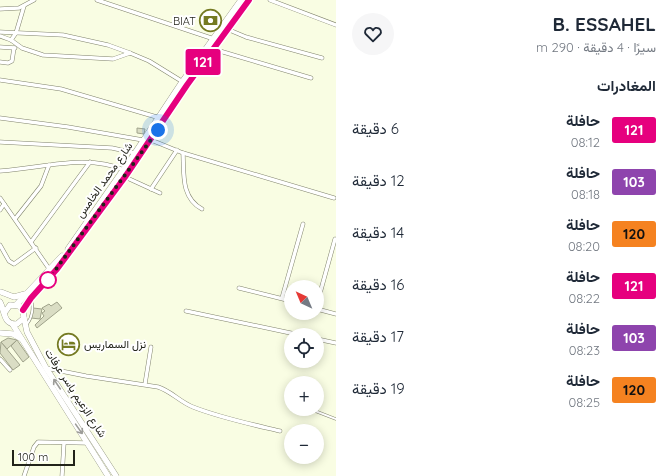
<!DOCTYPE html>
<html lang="ar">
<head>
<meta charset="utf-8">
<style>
  :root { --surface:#fff; --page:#f6f6f7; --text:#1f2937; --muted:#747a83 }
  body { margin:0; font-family:Quicksand,Vazirmatn,sans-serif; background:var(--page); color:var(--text); direction:rtl; height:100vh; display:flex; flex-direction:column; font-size:15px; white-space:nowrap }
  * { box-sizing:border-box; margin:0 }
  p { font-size:13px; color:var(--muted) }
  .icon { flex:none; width:22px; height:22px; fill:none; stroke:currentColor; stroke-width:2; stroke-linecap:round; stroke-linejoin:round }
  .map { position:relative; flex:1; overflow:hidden; direction:ltr }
  .side { display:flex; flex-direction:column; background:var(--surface); width:336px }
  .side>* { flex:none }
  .badge { padding:0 8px; border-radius:3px; font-size:14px; line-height:26px }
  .needle { width:26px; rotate:316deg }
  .controls { position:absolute; left:284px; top:280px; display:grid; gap:8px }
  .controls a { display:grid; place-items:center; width:40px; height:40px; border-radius:50%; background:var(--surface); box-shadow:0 2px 10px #0003; font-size:20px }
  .scale { position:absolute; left:12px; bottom:10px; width:63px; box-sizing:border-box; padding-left:4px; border:2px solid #22231a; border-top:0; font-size:11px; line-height:14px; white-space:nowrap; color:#22231a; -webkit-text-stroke:3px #fff; paint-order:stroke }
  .you { position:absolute; width:20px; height:20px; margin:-10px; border:3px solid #fff; border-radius:50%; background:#1a73e8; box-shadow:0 0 0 6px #1a73e833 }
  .map>.badge { position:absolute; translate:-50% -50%; box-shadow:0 0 0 2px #fff }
  h2 { padding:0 16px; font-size:15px; line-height:36px }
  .round { display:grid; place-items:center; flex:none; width:42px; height:42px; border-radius:21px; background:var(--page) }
  .overview { display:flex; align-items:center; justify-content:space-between; height:68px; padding:0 16px }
  h1 { font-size:19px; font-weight:800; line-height:30px }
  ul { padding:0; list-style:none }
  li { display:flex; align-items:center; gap:12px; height:52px; padding:0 16px }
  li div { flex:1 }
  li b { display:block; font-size:15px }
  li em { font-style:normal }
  li .badge { min-width:44px; font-weight:700; text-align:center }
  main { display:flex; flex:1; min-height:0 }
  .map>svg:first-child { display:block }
</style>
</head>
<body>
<main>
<section class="side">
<div class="overview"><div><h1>B. ESSAHEL</h1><p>سيرًا · 4 دقيقة · 290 m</p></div><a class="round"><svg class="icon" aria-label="heart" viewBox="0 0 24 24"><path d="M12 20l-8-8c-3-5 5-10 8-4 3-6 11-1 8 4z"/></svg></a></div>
<h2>المغادرات</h2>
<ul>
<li><span class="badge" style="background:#e6007e;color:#fff">121</span><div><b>حافلة</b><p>08:12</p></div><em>6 دقيقة</em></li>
<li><span class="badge" style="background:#8e44ad;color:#fff">103</span><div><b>حافلة</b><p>08:18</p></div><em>12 دقيقة</em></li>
<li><span class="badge" style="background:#f58220;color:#111">120</span><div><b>حافلة</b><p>08:20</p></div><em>14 دقيقة</em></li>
<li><span class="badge" style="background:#e6007e;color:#fff">121</span><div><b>حافلة</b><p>08:22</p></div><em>16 دقيقة</em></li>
<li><span class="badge" style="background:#8e44ad;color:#fff">103</span><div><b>حافلة</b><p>08:23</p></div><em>17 دقيقة</em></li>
<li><span class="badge" style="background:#f58220;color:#111">120</span><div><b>حافلة</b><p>08:25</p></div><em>19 دقيقة</em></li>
</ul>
</section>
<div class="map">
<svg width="336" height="476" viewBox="0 0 336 476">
  <rect width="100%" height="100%" fill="#f9fde3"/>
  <!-- building -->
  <g fill="#daddc4" stroke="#a0a38b">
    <polygon points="137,128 145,129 144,134 137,133"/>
    <polygon points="57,302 62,308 37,328 35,325 44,316 42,313 45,311 42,308 49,304 51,306"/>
    <polygon points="33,308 42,309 40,319 31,318"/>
    <polygon points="8,338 17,340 7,349 1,342"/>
    <polygon points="17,340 29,357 23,362 11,346"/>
    <polygon points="1,342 20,365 13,370 0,353"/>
  </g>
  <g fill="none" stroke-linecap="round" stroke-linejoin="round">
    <defs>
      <g id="service">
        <path d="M27,324C32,318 34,307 31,300"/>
        <polyline points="289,403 291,403"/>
        <polyline points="310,409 336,419"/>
      </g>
      <g id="minor">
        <polyline points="97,0 214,39"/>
        <polyline points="270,0 336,25"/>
        <polyline points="0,9 19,8 34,0"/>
        <polyline points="227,29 246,37 322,58"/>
        <polyline points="0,32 63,35 108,45 130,53"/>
        <polyline points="0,36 11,40 22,48 43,55 113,59 130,53 149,61 183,82"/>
        <polyline points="11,40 16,33 24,6"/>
        <polyline points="0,47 15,48"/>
        <polyline points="213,49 311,78"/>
        <polyline points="0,62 8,63 12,61 14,48"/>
        <polyline points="0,80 61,89 160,118"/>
        <polyline points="0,118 68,127 143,140"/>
        <polyline points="151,140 183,153 334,198"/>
        <polyline points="0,142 112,148 135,153"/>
        <path d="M183,153C184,174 181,198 202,209"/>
        <path d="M0,171C40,169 86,153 124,170"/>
        <polyline points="125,177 160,193"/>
        <polyline points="151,189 177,150"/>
        <polyline points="0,198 50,270"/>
        <polyline points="0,210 4,204"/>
        <polyline points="15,219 41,186 49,165"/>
        <polyline points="31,242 90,162"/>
        <polyline points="0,245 9,261 14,264 36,248"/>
        <polyline points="239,288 291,301"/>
        <polyline points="282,298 303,224"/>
        <polyline points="317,304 335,239"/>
        <polyline points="317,309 336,314"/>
        <polyline points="186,311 300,335"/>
        <polyline points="317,339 336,343"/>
        <polyline points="0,359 10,370"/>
        <path d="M46,368L86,376L158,387C171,391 180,402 193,407C221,418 250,424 280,431"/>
        <polyline points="145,384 151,347"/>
        <polyline points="24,476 34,447 38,442 88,443"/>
        <polyline points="62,476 64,443"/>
      </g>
      <g id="primary">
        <polyline points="68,249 135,153 182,82 241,0"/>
        <polyline points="1,292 14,297 25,294"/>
        <path d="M0,302C5,311 3,325 17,324L24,318L23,310L19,306L10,305L5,312"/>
        <polyline points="16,305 62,256"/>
        <polyline points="23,310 31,298 57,269 125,177 187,85 249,0"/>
        <polyline points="24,318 27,332 46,368 116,476"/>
        <polyline points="13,325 108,476"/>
        <polyline points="0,333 13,334 20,338"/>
      </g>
    </defs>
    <!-- service casing -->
    <use href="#service" stroke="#80836c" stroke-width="3"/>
    <!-- minor casing -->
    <use href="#minor" stroke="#80836c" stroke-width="4.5"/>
    <!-- primary casing -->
    <use href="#primary" stroke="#80836c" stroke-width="6"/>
    <!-- service -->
    <use href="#service" stroke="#fff" stroke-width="2"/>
    <!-- minor -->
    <use href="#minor" stroke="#fff" stroke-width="3.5"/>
    <!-- primary -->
    <use href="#primary" stroke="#fff" stroke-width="5.5"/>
  </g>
  <!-- one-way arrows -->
  <defs><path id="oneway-shaft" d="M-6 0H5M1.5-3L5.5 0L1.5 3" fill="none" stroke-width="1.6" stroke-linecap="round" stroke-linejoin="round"/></defs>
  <g stroke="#9c9c98">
    <use href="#oneway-shaft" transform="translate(57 384) rotate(-124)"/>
    <use href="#oneway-shaft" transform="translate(79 429) rotate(55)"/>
  </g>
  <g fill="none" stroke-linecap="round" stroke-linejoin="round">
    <defs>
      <polyline id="line" points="23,310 31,298 57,269 125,177 187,85 249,0"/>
    </defs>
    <!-- line casing -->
    <use href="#line" stroke="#fff" stroke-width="9"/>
    <!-- line -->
    <use href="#line" stroke="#e6007e" stroke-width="6"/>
    <!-- walk -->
    <polyline stroke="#22231a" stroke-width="4" stroke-dasharray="0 7.2" points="48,280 158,130"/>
  </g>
  <!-- icons -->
  <defs>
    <symbol id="bank-ring" viewBox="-11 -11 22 22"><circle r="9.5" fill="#fff" stroke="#757a23" stroke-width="1.5"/><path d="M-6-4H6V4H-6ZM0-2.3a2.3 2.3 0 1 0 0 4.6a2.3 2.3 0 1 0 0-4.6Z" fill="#757a23"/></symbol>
    <symbol id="hotel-ring" viewBox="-11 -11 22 22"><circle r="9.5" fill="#fff" stroke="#757a23" stroke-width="1.5"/><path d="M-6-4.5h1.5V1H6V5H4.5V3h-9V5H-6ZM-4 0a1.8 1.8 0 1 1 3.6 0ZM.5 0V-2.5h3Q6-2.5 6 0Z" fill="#757a23"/></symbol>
  </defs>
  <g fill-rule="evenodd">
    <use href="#bank-ring" x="198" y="8" width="25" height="25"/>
    <use href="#hotel-ring" x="56" y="332" width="25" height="25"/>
  </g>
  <!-- markers -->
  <circle fill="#fff" stroke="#e6007e" stroke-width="2" cx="48" cy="280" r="8"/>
  <g text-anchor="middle" stroke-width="4" stroke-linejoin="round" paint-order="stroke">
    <!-- poi labels -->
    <g font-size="11" fill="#22231a" stroke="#fff" text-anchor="end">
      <text x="196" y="25">BIAT</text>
      <text x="84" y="348" text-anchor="start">نزل السماريس</text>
    </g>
    <!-- street labels -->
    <g font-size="11" fill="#22231a" stroke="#fff">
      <text transform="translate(104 180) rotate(-55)" y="4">شارع محمد الخامس</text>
      <text transform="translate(76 393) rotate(57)" y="4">شارع الزعيم ياسر عرفات</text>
    </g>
  </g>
</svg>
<div class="controls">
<a><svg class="needle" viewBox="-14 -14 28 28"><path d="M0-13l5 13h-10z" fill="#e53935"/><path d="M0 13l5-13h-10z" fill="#747a83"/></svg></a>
<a><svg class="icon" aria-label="locate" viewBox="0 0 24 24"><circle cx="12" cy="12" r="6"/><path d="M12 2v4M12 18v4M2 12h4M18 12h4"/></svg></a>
<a>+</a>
<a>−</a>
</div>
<div class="scale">100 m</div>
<div class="you" style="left:158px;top:130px"></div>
<b class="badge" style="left:203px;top:62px;background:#e6007e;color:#fff">121</b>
</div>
</main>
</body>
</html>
